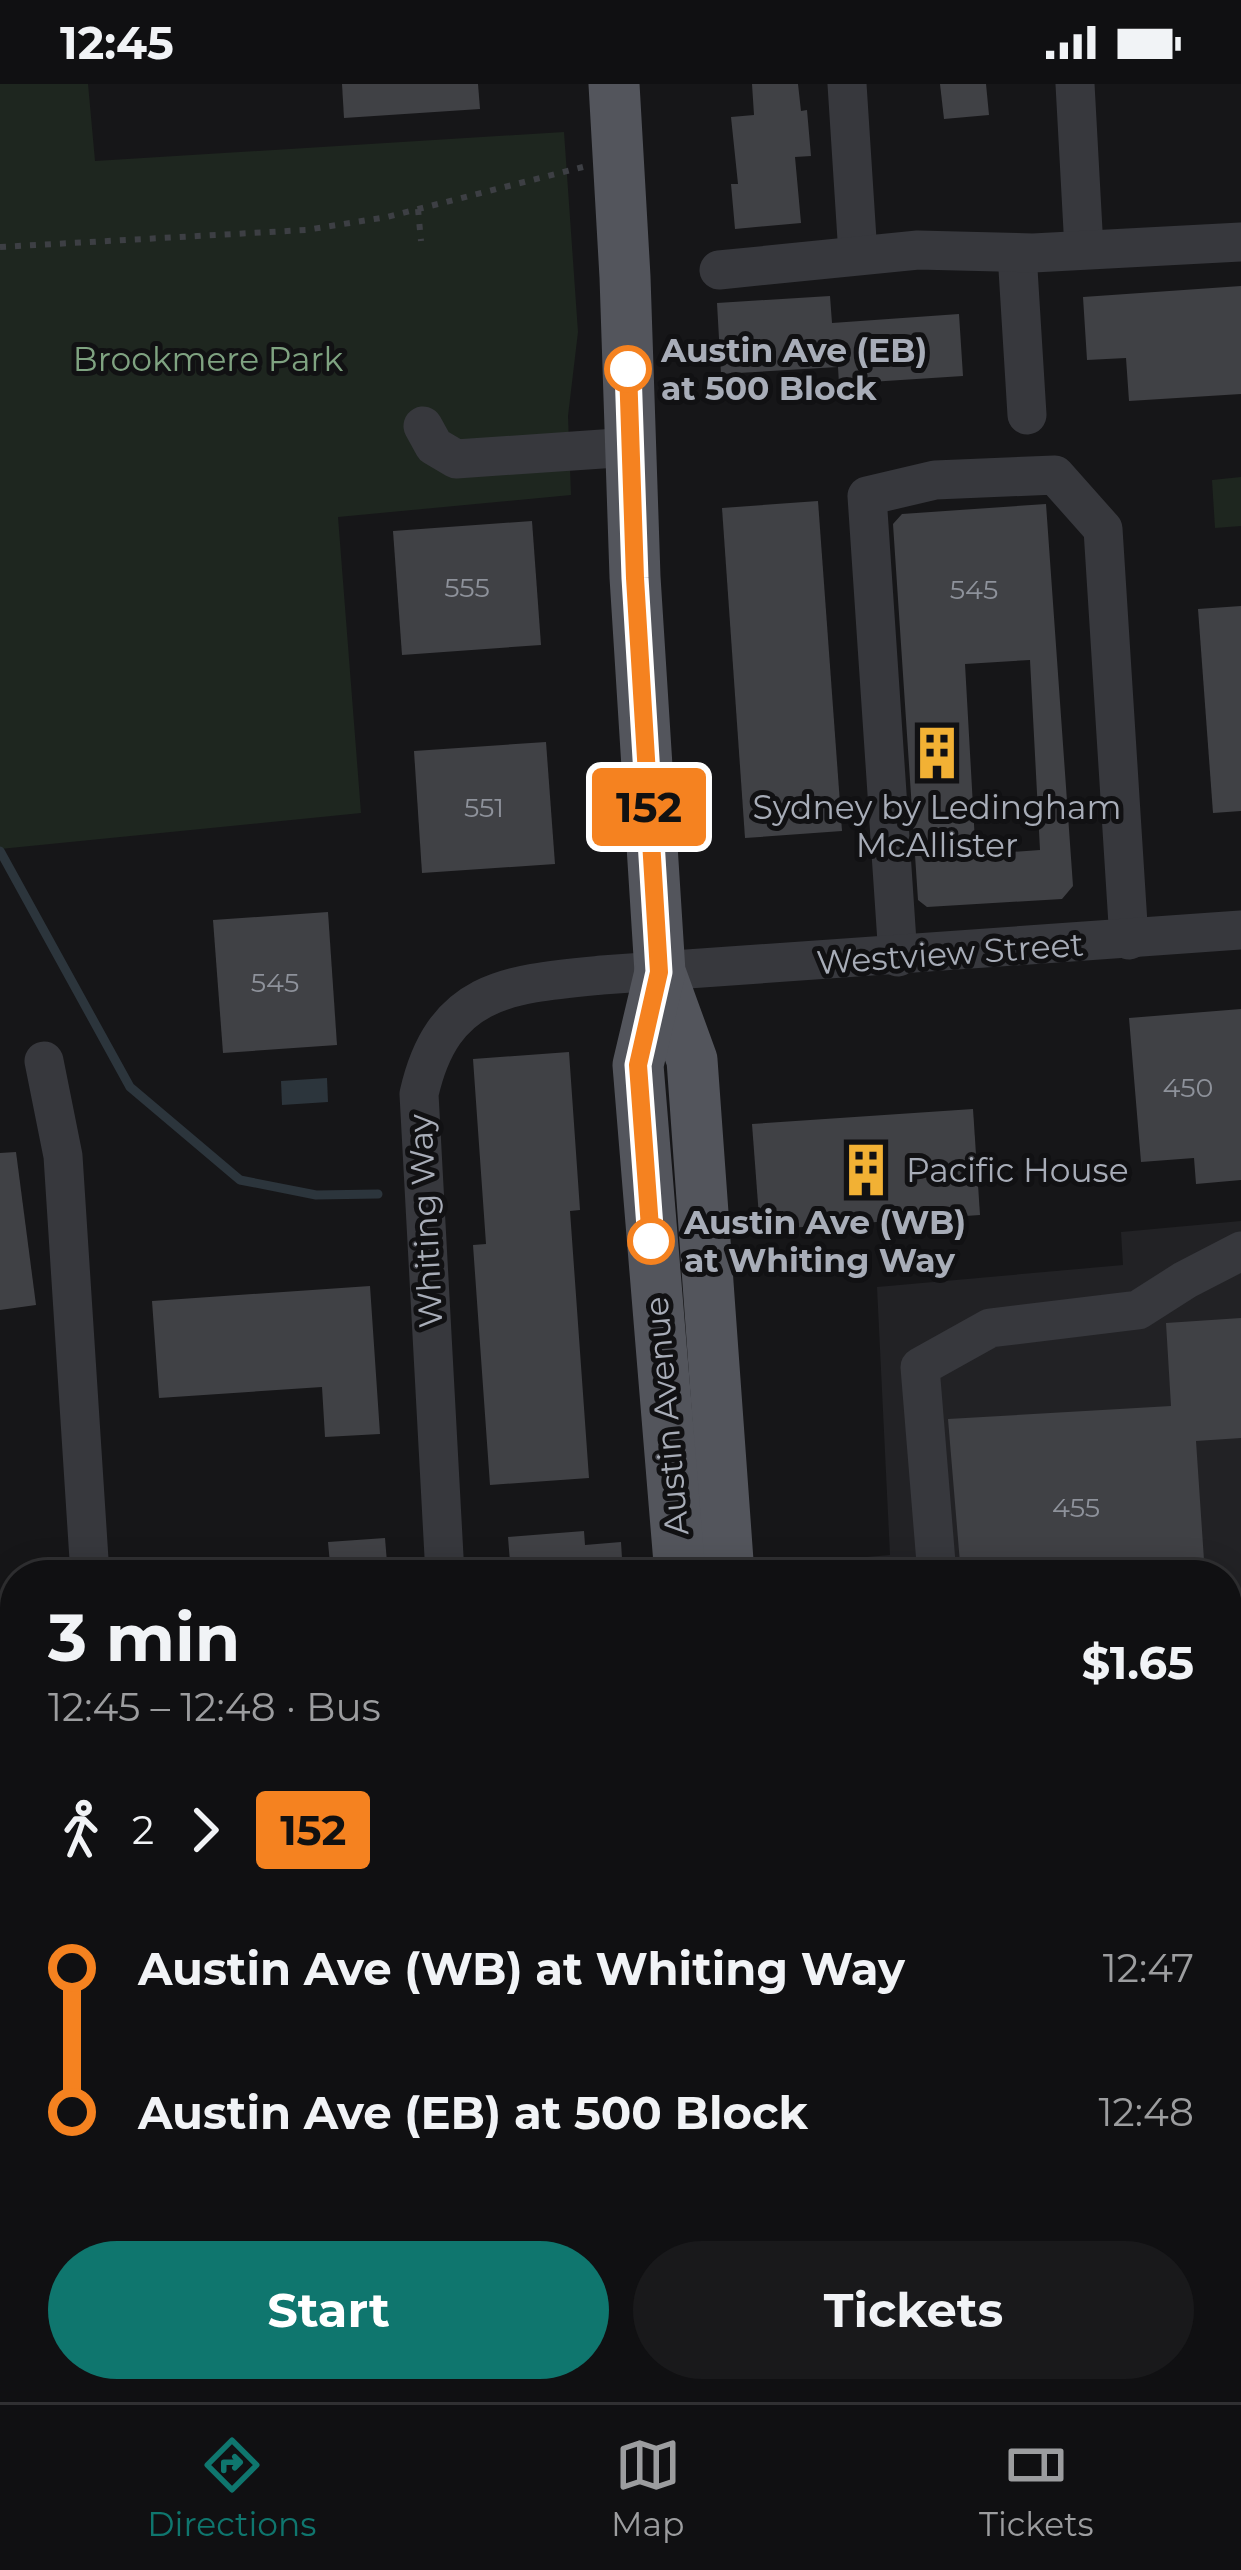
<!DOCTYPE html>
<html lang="en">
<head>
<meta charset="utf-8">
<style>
  :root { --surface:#101012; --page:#19191b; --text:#f1f3f6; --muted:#9c9d9f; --line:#303032; --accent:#0f766e }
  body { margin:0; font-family:Montserrat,sans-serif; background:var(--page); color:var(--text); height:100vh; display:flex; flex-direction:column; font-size:45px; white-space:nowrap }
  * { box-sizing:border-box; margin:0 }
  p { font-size:39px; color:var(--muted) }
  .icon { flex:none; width:66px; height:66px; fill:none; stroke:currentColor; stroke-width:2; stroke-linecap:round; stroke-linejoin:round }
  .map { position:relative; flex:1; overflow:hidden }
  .drawer { position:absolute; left:0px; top:1476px; width:1242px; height:843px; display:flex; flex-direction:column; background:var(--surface); border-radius:48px 48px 0 0; box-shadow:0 6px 30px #0003,0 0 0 3px var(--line) }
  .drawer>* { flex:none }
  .badge { padding:0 24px; border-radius:9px; font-size:42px; line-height:78px }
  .map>.badge { position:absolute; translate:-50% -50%; box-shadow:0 0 0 6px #fff }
  .legs { display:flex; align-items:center; gap:18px; height:132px; padding:0 48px; font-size:39px }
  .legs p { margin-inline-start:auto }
  .summary { display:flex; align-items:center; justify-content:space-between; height:204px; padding:0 48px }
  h1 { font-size:66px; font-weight:700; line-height:90px }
  .primary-button { display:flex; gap:24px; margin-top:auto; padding:24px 48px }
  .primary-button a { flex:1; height:138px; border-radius:72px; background:var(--accent); color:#fff; font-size:48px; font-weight:700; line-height:138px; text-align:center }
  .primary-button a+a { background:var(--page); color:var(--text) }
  ul { padding:0 48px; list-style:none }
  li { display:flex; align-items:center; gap:42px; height:144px; font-size:45px }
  li i { display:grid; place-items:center; width:18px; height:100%; margin:0 15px; background:currentColor }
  li i::after { content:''; width:30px; height:30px; margin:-15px; border:9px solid; border-radius:50%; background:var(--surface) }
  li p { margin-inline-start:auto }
  li:first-child i { background:linear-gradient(#0000 50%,currentColor 0) }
  li:last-child i { background:linear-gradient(currentColor 50%,#0000 0) }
  .status { display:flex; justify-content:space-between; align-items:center; height:84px; padding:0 60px; background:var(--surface); direction:ltr }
  .status svg { height:33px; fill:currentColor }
  .tab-bar { display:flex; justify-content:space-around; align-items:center; height:168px; border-top:3px solid var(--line); background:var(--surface); font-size:33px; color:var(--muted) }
  .tab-bar a { display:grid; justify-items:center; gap:6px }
  .tab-bar .current { color:var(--accent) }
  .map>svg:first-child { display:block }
</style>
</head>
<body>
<div class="status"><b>12:45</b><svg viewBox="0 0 49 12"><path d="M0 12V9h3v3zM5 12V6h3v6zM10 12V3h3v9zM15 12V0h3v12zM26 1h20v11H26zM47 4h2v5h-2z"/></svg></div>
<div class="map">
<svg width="1241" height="2318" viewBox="0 0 1241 2318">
  <rect width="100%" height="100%" fill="#161618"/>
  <!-- built -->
  <g fill="#222225">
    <polygon points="1241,1137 1241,1865 1227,1867 1227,1491 751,1491 750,1483 890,1471 877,1203 1123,1181 1121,1148"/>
    <polygon points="15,1739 15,1958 0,1959 0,1741"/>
  </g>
  <!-- green -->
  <g fill="#1e261f">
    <polygon points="0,0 88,0 95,77 564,48 578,248 568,332 571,411 338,433 361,729 0,765"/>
    <polygon points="1241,393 1241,442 1215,444 1212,396"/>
  </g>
  <!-- water -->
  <polygon fill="#2c353c" points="327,994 328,1018 282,1021 281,997"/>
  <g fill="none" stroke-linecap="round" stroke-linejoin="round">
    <!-- stream -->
    <polyline stroke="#2c353c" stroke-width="9" points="0,767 130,1003 240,1096 316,1111 378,1110"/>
  </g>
  <!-- building -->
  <g fill="#404145" fill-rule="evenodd">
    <polygon points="342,0 478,0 480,25 344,34"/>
    <polygon points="752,0 798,0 801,27 807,26 811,72 795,73 801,139 735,145 731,100 738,100 731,33 754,31"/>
    <polygon points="940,0 986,0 989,31 944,35"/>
    <polygon points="1241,202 1241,310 1129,317 1126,274 1087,276 1083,213"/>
    <polygon points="830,212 832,239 959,230 963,292 839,300 838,283 721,290 717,219"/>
    <polygon points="818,417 842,747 745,754 722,424"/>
    <path d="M1046,420L1073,802L1062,815L927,823L918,816L893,440L902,430ZM1030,576L1040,766L981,770L980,758H975L965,580Z"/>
    <polygon points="532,437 541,561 402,571 393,447"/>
    <polygon points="1241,522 1241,727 1213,729 1198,525"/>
    <polygon points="546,658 555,780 422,789 414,667"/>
    <polygon points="328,828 337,961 223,969 213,836"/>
    <polygon points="1241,925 1241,1096 1196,1100 1194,1074 1141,1078 1129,934"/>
    <polygon points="569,968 580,1126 570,1127 589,1394 490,1401 473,1161 486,1160 473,975"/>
    <polygon points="973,1025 980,1131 760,1146 752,1040"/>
    <polygon points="16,1068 36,1221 0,1226 0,1069"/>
    <polygon points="370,1202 380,1350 325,1353 322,1303 159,1314 152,1217"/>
    <polygon points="1241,1234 1241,1354 1196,1357 1205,1491 961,1491 948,1335 1171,1322 1166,1239"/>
    <polygon points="584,1447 585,1461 621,1458 623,1491 511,1491 508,1453"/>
    <polygon points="385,1454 388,1491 331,1491 328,1458"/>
  </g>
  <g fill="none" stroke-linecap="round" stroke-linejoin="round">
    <!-- path -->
    <g stroke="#3d3f44" stroke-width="6" stroke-dasharray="6 9" stroke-linecap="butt">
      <polyline points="418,125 421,157"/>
      <polyline points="0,163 306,146 387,133 583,83"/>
    </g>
    <!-- minor -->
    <g stroke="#37383d" stroke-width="39">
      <polyline points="847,0 858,171"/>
      <polyline points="1075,0 1084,165"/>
      <polyline points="1017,169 1027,331"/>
      <polyline points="719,186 918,166 1033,169 1241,158"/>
      <polyline points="423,342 434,362 456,375 631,363"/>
      <polyline points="898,873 867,412 935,396 1055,391 1103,445 1129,856"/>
      <polyline points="44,977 63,1072 90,1491"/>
      <path d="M445,1491L419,1010C443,904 508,900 602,891L1241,846"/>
      <polyline points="937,1491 920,1283 990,1244 1138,1226 1185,1196 1241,1167"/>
      <polyline points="0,1714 15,1713"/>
      <polyline points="1227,1730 1241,1730"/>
      <polyline points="1227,1814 1241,1811"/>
    </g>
    <!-- major -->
    <g stroke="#53555c" stroke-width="51">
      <polyline points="614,0 625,193 635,493 660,888 692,976 729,1491"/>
      <polyline points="660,888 638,981 680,1491"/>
      <polyline points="1227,1898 1241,1897"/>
      <polyline points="1227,1976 1241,1975"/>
      <polyline points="0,2002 15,2001"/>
      <polyline points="0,2079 15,2078"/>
      <polyline points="730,2304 731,2318"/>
      <polyline points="781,2304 781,2318"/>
    </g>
    <defs>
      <g id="rail">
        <polyline points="1227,1927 1241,1926"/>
        <polyline points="1227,1948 1241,1946"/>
        <polyline points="0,2031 15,2030"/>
        <polyline points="0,2051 15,2050"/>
      </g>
    </defs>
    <!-- rail casing -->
    <use href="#rail" stroke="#4a4c52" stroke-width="14"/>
    <!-- rail -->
    <use href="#rail" stroke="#111113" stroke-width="9" stroke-dasharray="27" stroke-linecap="butt"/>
  </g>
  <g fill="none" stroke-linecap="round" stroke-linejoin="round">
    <defs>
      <polyline id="line-1" points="628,285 635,494 659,888 638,981 651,1157"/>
    </defs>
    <!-- line-1 casing -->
    <use href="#line-1" stroke="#fff" stroke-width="27"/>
    <!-- line-1 -->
    <use href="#line-1" stroke="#f58220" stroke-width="18"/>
  </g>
  <!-- icons -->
  <defs>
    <symbol id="building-bare" viewBox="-9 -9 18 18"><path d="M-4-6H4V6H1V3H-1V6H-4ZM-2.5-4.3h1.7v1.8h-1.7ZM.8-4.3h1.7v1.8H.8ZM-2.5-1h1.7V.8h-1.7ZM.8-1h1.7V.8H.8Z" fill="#f2b134" stroke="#111113" stroke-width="2.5" paint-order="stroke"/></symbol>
  </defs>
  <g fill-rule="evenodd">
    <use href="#building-bare" x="899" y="631" width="76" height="76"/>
    <use href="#building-bare" x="828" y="1048" width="76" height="76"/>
  </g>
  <!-- markers -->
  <g fill="#fff" stroke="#f58220" stroke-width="6">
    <circle cx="628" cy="285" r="21"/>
    <circle cx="651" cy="1157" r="21"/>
  </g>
  <g text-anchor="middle" stroke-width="10" stroke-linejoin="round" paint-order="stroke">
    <!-- number labels -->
    <g font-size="27" fill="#8e929b">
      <text x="467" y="513">555</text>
      <text x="974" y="515">545</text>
      <text x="484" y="733">551</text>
      <text x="275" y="908">545</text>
      <text x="1188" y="1013">450</text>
      <text x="1076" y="1433">455</text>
    </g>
    <!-- stop labels -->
    <g font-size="33" font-weight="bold" fill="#a8adb8" stroke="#111113" text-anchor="start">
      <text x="661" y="278">Austin Ave (EB)<tspan x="661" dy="38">at 500 Block</tspan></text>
      <text x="684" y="1150">Austin Ave (WB)<tspan x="684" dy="38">at Whiting Way</tspan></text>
    </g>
    <!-- park labels -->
    <g font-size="33" fill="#7fa381" stroke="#111113">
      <text x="208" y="287">Brookmere Park</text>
    </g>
    <!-- poi labels -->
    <g font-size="33" fill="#a8adb8" stroke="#111113">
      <text x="937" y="735">Sydney by Ledingham<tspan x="937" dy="38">McAllister</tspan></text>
      <text x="906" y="1098" text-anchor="start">Pacific House</text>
    </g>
    <!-- street labels -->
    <g font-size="33" fill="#a8adb8" stroke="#111113">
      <text transform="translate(950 869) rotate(-4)" y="12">Westview Street</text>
      <text transform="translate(425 1137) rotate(-93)" y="12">Whiting Way</text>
      <text transform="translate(666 1332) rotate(-95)" y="12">Austin Avenue</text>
    </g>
  </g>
</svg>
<b class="badge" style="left:649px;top:723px;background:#f58220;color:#111">152</b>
<section class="drawer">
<div class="summary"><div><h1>3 min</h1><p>12:45 – 12:48 · Bus</p></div><b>$1.65</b></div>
<div class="legs"><svg class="icon" aria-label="walk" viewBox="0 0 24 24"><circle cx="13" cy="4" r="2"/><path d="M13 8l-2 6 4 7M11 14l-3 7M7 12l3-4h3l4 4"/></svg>2<svg class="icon" aria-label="forward" viewBox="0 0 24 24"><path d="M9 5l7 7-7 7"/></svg><b class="badge" style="background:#f58220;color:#111">152</b></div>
<ul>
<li><i style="color:#f58220"></i><b>Austin Ave (WB) at Whiting Way</b><p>12:47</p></li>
<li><i style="color:#f58220"></i><b>Austin Ave (EB) at 500 Block</b><p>12:48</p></li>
</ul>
<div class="primary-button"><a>Start</a><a>Tickets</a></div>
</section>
</div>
<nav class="tab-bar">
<a class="current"><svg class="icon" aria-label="directions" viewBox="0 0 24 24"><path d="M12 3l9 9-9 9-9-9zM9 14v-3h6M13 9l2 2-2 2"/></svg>Directions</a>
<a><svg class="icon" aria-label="map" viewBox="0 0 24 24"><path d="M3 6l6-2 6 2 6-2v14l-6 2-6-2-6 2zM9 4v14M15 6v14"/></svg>Map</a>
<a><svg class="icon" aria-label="tickets" viewBox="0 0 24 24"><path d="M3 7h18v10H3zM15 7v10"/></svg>Tickets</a>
</nav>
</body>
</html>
